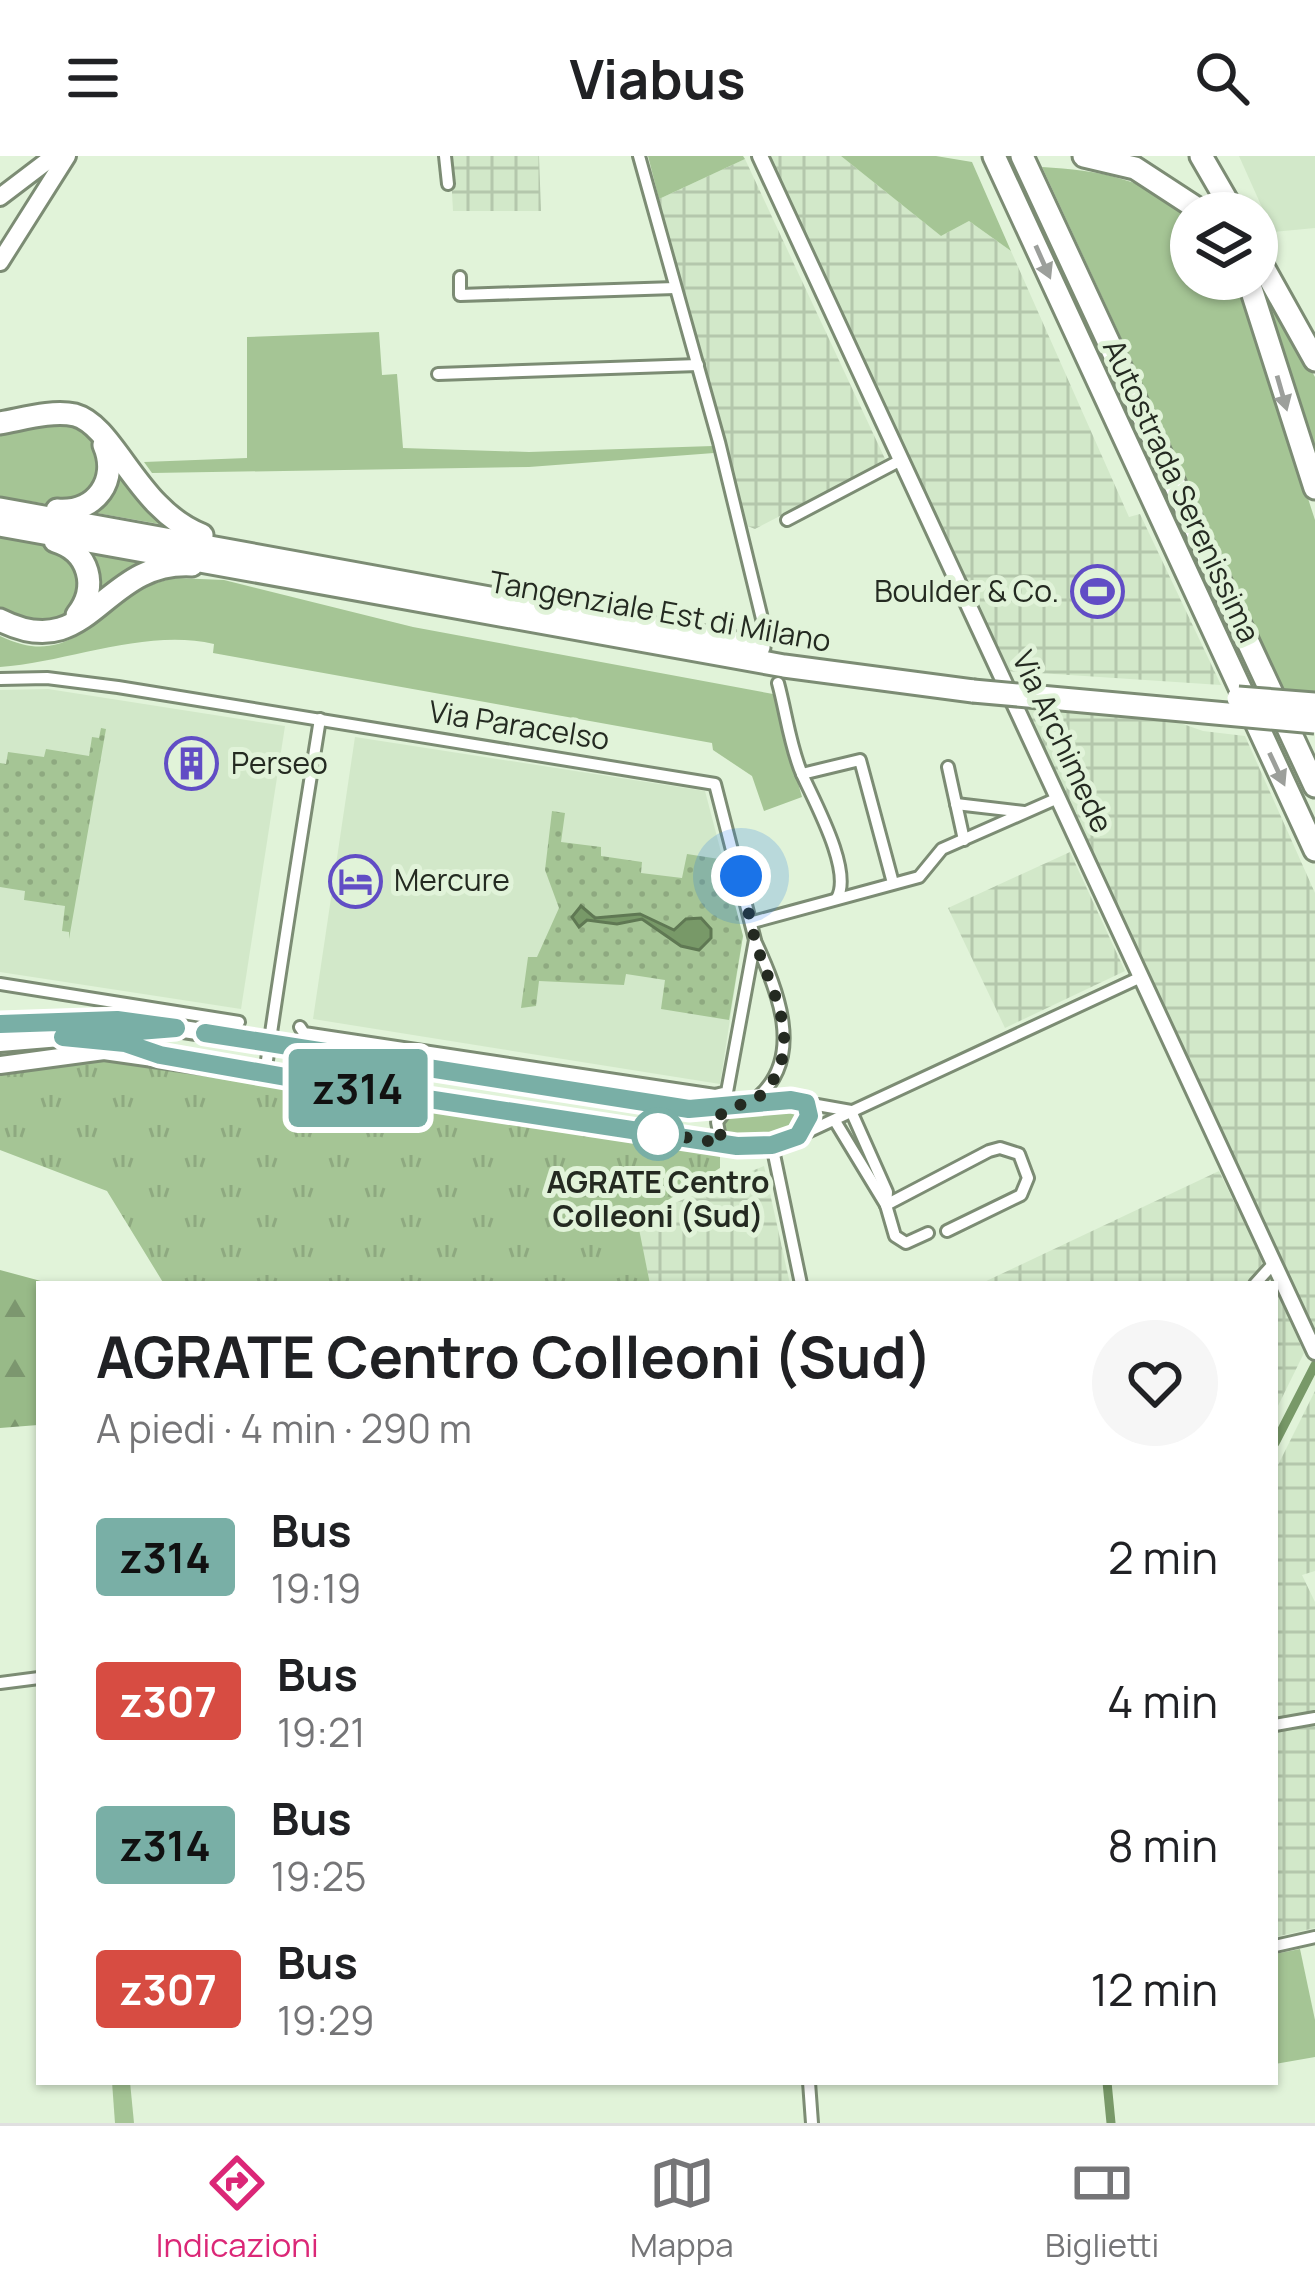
<!DOCTYPE html>
<html lang="it">
<head>
<meta charset="utf-8">
<style>
  :root { --surface:#fff; --page:#f6f6f6; --text:#202124; --muted:#757577; --line:#e0e0e0; --accent:#db2777 }
  body { margin:0; font-family:Manrope,sans-serif; background:var(--page); color:var(--text); height:100vh; display:flex; flex-direction:column; font-size:45px; white-space:nowrap }
  * { box-sizing:border-box; margin:0 }
  p { font-size:39px; color:var(--muted) }
  .icon { flex:none; width:66px; height:66px; fill:none; stroke:currentColor; stroke-width:2; stroke-linecap:round; stroke-linejoin:round }
  .map { position:relative; flex:1; overflow:hidden }
  .details { position:absolute; left:36px; top:1125px; width:1242px; height:804px; display:flex; flex-direction:column; background:var(--surface); border-radius:0px; box-shadow:0 3px 9px #0004 }
  .details>* { flex:none }
  .badge { padding:0 24px; border-radius:9px; font-size:42px; line-height:78px }
  .fabs { position:absolute; left:1170px; top:36px; display:grid; gap:24px }
  .fabs a { display:grid; place-items:center; width:108px; height:108px; border-radius:50%; background:var(--surface); box-shadow:0 3px 9px #0004; font-size:60px }
  .you { position:absolute; width:60px; height:60px; margin:-30px; border:9px solid #fff; border-radius:50%; background:#1a73e8; box-shadow:0 0 0 18px #1a73e833 }
  .map>.badge { position:absolute; translate:-50% -50%; box-shadow:0 0 0 6px #fff }
  .round { display:grid; place-items:center; flex:none; width:126px; height:126px; border-radius:63px; background:var(--page) }
  .head { display:flex; align-items:center; justify-content:space-between; height:204px; padding:0 60px }
  h1 { font-size:57px; font-weight:700; line-height:90px }
  ul { padding:0; list-style:none }
  li { display:flex; align-items:center; gap:36px; height:144px; padding:0 60px }
  li div { flex:1 }
  li b { display:block; font-size:45px }
  li em { font-style:normal }
  li .badge { min-width:132px; font-weight:700; text-align:center }
  header { display:flex; justify-content:space-between; align-items:center; height:156px; padding:0 60px; background:var(--surface); font-size:54px; font-weight:700 }
  .menu { display:flex; justify-content:space-around; align-items:center; height:168px; border-top:3px solid var(--line); background:var(--surface); font-size:33px; color:var(--muted) }
  .menu a { display:grid; justify-items:center; gap:6px }
  .menu .active { color:var(--accent) }
  .map>svg:first-child { display:block }
</style>
</head>
<body>
<header><svg class="icon" aria-label="menu" viewBox="0 0 24 24"><path d="M4 6h16M4 12h16M4 18h16"/></svg>Viabus<svg class="icon" aria-label="search" viewBox="0 0 24 24"><circle cx="10" cy="10" r="6"/><path d="M15 15l6 6"/></svg></header>
<div class="map">
<svg width="1315" height="1967" viewBox="0 0 1315 1967">
  <defs>
    <pattern id="industrial-grid" width="8" height="8" patternUnits="userSpaceOnUse" patternTransform="scale(3)"><rect width="8" height="8" fill="#d2e8c9"/><path d="M0 4h8M4 0v8" fill="none" stroke="#b4c7ac"/></pattern>
    <pattern id="forest-firs" width="22" height="20" patternUnits="userSpaceOnUse" patternTransform="scale(3)"><rect width="22" height="20" fill="#98ba88"/><path d="M5 1l3.5 6h-7zM16 11l3.5 6h-7z" fill="#7c976f"/></pattern>
    <pattern id="park-tufts" width="24" height="20" patternUnits="userSpaceOnUse" patternTransform="scale(3)"><rect width="24" height="20" fill="#a5c595"/><path d="M3 7l-1-3M5 7V3M7 7l1-3M15 17l-1-3M17 17v-4M19 17l1-3" fill="none" stroke="#8ea980"/></pattern>
    <pattern id="garden-dots" width="8" height="8" patternUnits="userSpaceOnUse" patternTransform="scale(3)"><rect width="8" height="8" fill="#a5c595"/><path d="M2 2h.1M6 6h.1" fill="none" stroke="#8ea980" stroke-width="1.8" stroke-linecap="round"/></pattern>
  </defs>
  <rect width="100%" height="100%" fill="#e1f3d9"/>
  <!-- built -->
  <g fill="#d2e8c9">
    <polygon points="1239,0 1315,0 1315,72 1273,76"/>
    <polygon points="48,533 285,570 241,853 0,816 0,534"/>
    <polygon points="355,581 705,635 743,780 720,928 313,863"/>
  </g>
  <!-- industrial -->
  <g fill="url(#industrial-grid)">
    <polygon points="450,0 539,0 541,55 453,55"/>
    <polygon points="768,0 841,0 941,80 969,65 1011,95 1129,361 1140,358 1221,529 1007,515"/>
    <polygon points="745,3 886,305 755,373 745,369 659,43"/>
    <polygon points="1025,552 1163,561 1203,575 1245,580 1315,737 1315,1176"/>
    <polygon points="1070,696 1125,815 1005,872 948,752"/>
    <polygon points="764,1010 790,1128 650,1128 636,1063"/>
    <polygon points="1219,1015 1274,1128 980,1128"/>
    <polygon points="1275,1131 1304,1197 1275,1256"/>
    <polygon points="1315,1235 1315,1415 1302,1419 1315,1446 1315,1772 1275,1781 1275,1315"/>
  </g>
  <!-- grass -->
  <g fill="#a5c595">
    <polygon points="648,0 743,0 745,3 659,43"/>
    <polygon points="841,0 936,0 972,6 1011,95 969,65 941,80"/>
    <path d="M1042,11C1098,14 1148,23 1191,61V123H1237L1315,364V535L1284,534Z"/>
    <polygon points="1266,135 1315,221 1315,320 1260,136"/>
    <polygon points="379,176 382,219 397,218 403,292 529,296 713,290 714,297 529,311 152,317 144,306 247,302 247,181"/>
    <polygon points="61,268 79,271 101,291 98,333 63,350 0,341 0,277"/>
    <polygon points="117,310 167,368 165,369 91,356"/>
    <polygon points="0,381 62,391 84,421 72,459 34,469 0,453"/>
    <polygon points="84,393 165,407 99,439"/>
    <path d="M176,422L224,424L413,471L773,538L802,641L764,655L752,620L713,594L712,587L213,497L214,488C146,472 69,506 0,511V480C82,520 101,434 176,422Z"/>
    <polygon points="761,949 799,950 804,969 763,984 728,980 723,968 730,959"/>
    <polygon points="1300,1793 1315,1864 1315,1901 1275,1908 1275,1798"/>
    <polygon points="112,1926 130,1926 134,1967 115,1967"/>
  </g>
  <!-- forest -->
  <polygon fill="url(#forest-firs)" points="0,1114 52,1128 39,1128 38,1269 0,1272"/>
  <!-- park -->
  <polygon fill="url(#park-tufts)" points="97,904 720,999 720,1012 637,1063 650,1128 164,1128 107,1035 0,994 0,919"/>
  <!-- garden -->
  <g fill="url(#garden-dots)">
    <polygon points="101,572 106,573 69,783 69,776 62,775 65,750 24,744 25,735 0,731 0,607 6,608 8,596 44,601 46,593 89,600 92,581 99,582"/>
    <polygon points="552,655 565,657 561,686 601,691 601,700 642,706 641,717 682,722 687,698 719,703 722,698 743,780 729,864 661,853 665,824 626,818 624,829 539,825 536,850 521,852 528,801 537,801 559,752 545,714"/>
  </g>
  <!-- water -->
  <polygon fill="#789968" stroke="#5f7853" stroke-width="3" points="581,750 595,762 640,758 674,774 686,763 701,762 711,773 711,782 699,794 681,790 642,763 617,768 587,764 579,771 572,761"/>
  <g fill="none" stroke-linecap="round" stroke-linejoin="round">
    <!-- canal -->
    <g stroke="#789968" stroke-width="9">
      <polyline points="1275,1287 1315,1209"/>
      <polyline points="1107,1926 1111,1967"/>
    </g>
    <defs>
      <g id="minor">
        <polyline points="445,0 448,28"/>
        <polyline points="639,0 719,286 765,475"/>
        <polyline points="460,121 460,139 675,132"/>
        <polyline points="438,218 698,209"/>
        <polyline points="787,364 901,304"/>
        <polyline points="0,523 47,522 118,531 715,628 755,784 727,936 715,939 304,877 300,871"/>
        <path d="M778,527C786,556 790,591 802,618C814,645 853,715 837,742"/>
        <polyline points="948,611 964,684"/>
        <polyline points="802,618 860,604 893,727"/>
        <polyline points="956,648 1024,656"/>
        <polyline points="753,766 919,721 942,693 1058,642"/>
        <path d="M756,787C777,833 805,900 758,941"/>
        <polyline points="0,828 239,866"/>
        <path d="M269,886L689,953L791,944L806,947L807,972L772,989L737,990L265,918C282,800 301,681 320,563"/>
        <polyline points="806,947 851,955"/>
        <polyline points="851,955 887,1036 886,1049"/>
        <polyline points="835,965 886,1049"/>
        <polyline points="801,979 1141,821"/>
        <polyline points="721,987 717,966 727,953"/>
        <polyline points="772,989 801,1128"/>
        <polyline points="928,1077 906,1087 895,1080 886,1049 989,995 1000,992 1019,998 1028,1022 1021,1039 947,1075"/>
        <polyline points="1255,1128 1274,1107"/>
        <polyline points="0,1527 39,1522"/>
        <polyline points="1275,1569 1315,1562"/>
        <polyline points="1275,1790 1315,1781"/>
        <polyline points="809,1926 812,1967"/>
      </g>
      <polyline id="tertiary" points="760,0 1315,1196"/>
      <g id="primary">
        <polyline points="0,41 54,0"/>
        <polyline points="0,106 67,0"/>
        <polyline points="0,868 124,864 269,886"/>
        <polyline points="0,887 145,875"/>
        <polyline points="0,909 104,895 265,918"/>
      </g>
      <g id="motorway">
        <polyline points="994,0 1315,694"/>
        <polyline points="1022,0 1315,630"/>
        <polyline points="1084,0 1135,12 1204,57"/>
        <polyline points="1201,0 1234,57"/>
        <polyline points="1257,100 1315,204"/>
        <polyline points="1248,123 1315,332"/>
        <path d="M0,267C23,263 52,254 75,259C115,270 137,354 202,379"/>
        <polyline points="0,353 759,491"/>
        <path d="M57,354C96,357 119,324 104,289"/>
        <polyline points="0,369 784,510 973,535"/>
        <path d="M55,385C89,395 99,431 77,459"/>
        <path d="M0,464C91,510 101,404 192,409"/>
      </g>
    </defs>
    <!-- minor casing -->
    <use href="#minor" stroke="#7c8c74" stroke-width="16"/>
    <!-- tertiary casing -->
    <use href="#tertiary" stroke="#7c8c74" stroke-width="20"/>
    <!-- primary casing -->
    <use href="#primary" stroke="#7c8c74" stroke-width="22"/>
    <!-- motorway casing -->
    <use href="#motorway" stroke="#7c8c74" stroke-width="27"/>
    <!-- minor -->
    <use href="#minor" stroke="#fff" stroke-width="10"/>
    <!-- tertiary -->
    <use href="#tertiary" stroke="#fff" stroke-width="14"/>
    <!-- primary -->
    <use href="#primary" stroke="#fff" stroke-width="16"/>
    <!-- motorway -->
    <use href="#motorway" stroke="#fff" stroke-width="21"/>
    <defs>
      <g id="motorway-bridge">
        <polyline points="973,535 1315,566"/>
        <polyline points="1238,542 1315,548"/>
      </g>
    </defs>
    <!-- motorway-bridge casing -->
    <use href="#motorway-bridge" stroke="#7c8c74" stroke-width="27" stroke-linecap="butt"/>
    <!-- motorway-bridge -->
    <use href="#motorway-bridge" stroke="#fff" stroke-width="21"/>
  </g>
  <!-- one-way arrows -->
  <defs><path id="oneway-solid" d="M-6-.8H1V-3.2L6.5 0L1 3.2V.8H-6Z" transform="scale(3)"/></defs>
  <g fill="#9c9f9b">
    <use href="#oneway-solid" transform="translate(1043 106) rotate(66)"/>
    <use href="#oneway-solid" transform="translate(1282 237) rotate(74)"/>
    <use href="#oneway-solid" transform="translate(1277 613) rotate(65)"/>
  </g>
  <g fill="none" stroke-linecap="round" stroke-linejoin="round">
    <defs>
      <polyline id="line" points="0,868 117,864 176,872 63,881 125,887 160,899 303,924 737,990 772,989 798,980 809,960 806,947 791,944 689,953 205,877"/>
    </defs>
    <!-- line casing -->
    <use href="#line" stroke="#fff" stroke-width="27"/>
    <!-- line -->
    <use href="#line" stroke="#79afa6" stroke-width="18"/>
    <!-- walk -->
    <path stroke="#242a21" stroke-width="12" stroke-dasharray="0 21.6" d="M658,978L651,976L721,987L719,960C733,947 755,949 767,933C806,883 768,832 755,783C749,763 746,741 741,720"/>
  </g>
  <!-- icons -->
  <defs>
    <symbol id="stadium-ring" viewBox="-11 -11 22 22"><circle r="9.5" fill="#e1f3d9" stroke="#614dc5" stroke-width="1.5"/><path d="M0-5a6.5 5 0 1 0 0 10a6.5 5 0 1 0 0-10ZM-3.5-1.8h7v3.6h-7Z" fill="#614dc5"/></symbol>
    <symbol id="building-ring" viewBox="-11 -11 22 22"><circle r="9.5" fill="#e1f3d9" stroke="#614dc5" stroke-width="1.5"/><path d="M-4-6H4V6H1V3H-1V6H-4ZM-2.5-4.3h1.7v1.8h-1.7ZM.8-4.3h1.7v1.8H.8ZM-2.5-1h1.7V.8h-1.7ZM.8-1h1.7V.8H.8Z" fill="#614dc5"/></symbol>
    <symbol id="hotel-ring" viewBox="-11 -11 22 22"><circle r="9.5" fill="#e1f3d9" stroke="#614dc5" stroke-width="1.5"/><path d="M-6-4.5h1.5V1H6V5H4.5V3h-9V5H-6ZM-4 0a1.8 1.8 0 1 1 3.6 0ZM.5 0V-2.5h3Q6-2.5 6 0Z" fill="#614dc5"/></symbol>
  </defs>
  <g fill-rule="evenodd">
    <use href="#stadium-ring" x="1068" y="406" width="59" height="59"/>
    <use href="#building-ring" x="162" y="578" width="59" height="59"/>
    <use href="#hotel-ring" x="326" y="696" width="59" height="59"/>
  </g>
  <!-- markers -->
  <circle fill="#fff" stroke="#79afa6" stroke-width="6" cx="658" cy="978" r="24"/>
  <g text-anchor="middle" stroke-width="10" stroke-linejoin="round" paint-order="stroke">
    <!-- street labels -->
    <g font-size="30" fill="#242a21" stroke="#e1f3d9">
      <text transform="translate(1181 335) rotate(65)" y="10">Autostrada Serenissima</text>
      <text transform="translate(660 456) rotate(10)" y="10">Tangenziale Est di Milano</text>
      <text transform="translate(519 570) rotate(9)" y="10">Via Paracelso</text>
      <text transform="translate(1062 586) rotate(65)" y="10">Via Archimede</text>
    </g>
    <!-- poi labels -->
    <g font-size="30" fill="#242a21" stroke="#e1f3d9" text-anchor="start">
      <text x="1059" y="446" text-anchor="end">Boulder &amp; Co.</text>
      <text x="231" y="618">Perseo</text>
      <text x="394" y="735">Mercure</text>
    </g>
    <!-- stop labels -->
    <g font-size="30" font-weight="bold" fill="#242a21" stroke="#e1f3d9">
      <text x="658" y="1037">AGRATE Centro<tspan x="658" dy="34">Colleoni (Sud)</tspan></text>
    </g>
  </g>
</svg>
<div class="fabs">
<a><svg class="icon" aria-label="layers" viewBox="0 0 24 24"><path d="M12 4l9 5-9 5-9-5zM3 14l9 5 9-5"/></svg></a>
</div>
<div class="you" style="left:741px;top:720px"></div>
<b class="badge" style="left:358px;top:932px;background:#79afa6;color:#111">z314</b>
<section class="details">
<div class="head"><div><h1>AGRATE Centro Colleoni (Sud)</h1><p>A piedi · 4 min · 290 m</p></div><a class="round"><svg class="icon" aria-label="heart" viewBox="0 0 24 24"><path d="M12 20l-8-8c-3-5 5-10 8-4 3-6 11-1 8 4z"/></svg></a></div>
<ul>
<li><span class="badge" style="background:#79afa6;color:#111">z314</span><div><b>Bus</b><p>19:19</p></div><em>2 min</em></li>
<li><span class="badge" style="background:#d74c42;color:#fff">z307</span><div><b>Bus</b><p>19:21</p></div><em>4 min</em></li>
<li><span class="badge" style="background:#79afa6;color:#111">z314</span><div><b>Bus</b><p>19:25</p></div><em>8 min</em></li>
<li><span class="badge" style="background:#d74c42;color:#fff">z307</span><div><b>Bus</b><p>19:29</p></div><em>12 min</em></li>
</ul>
</section>
</div>
<nav class="menu">
<a class="active"><svg class="icon" aria-label="directions" viewBox="0 0 24 24"><path d="M12 3l9 9-9 9-9-9zM9 14v-3h6M13 9l2 2-2 2"/></svg>Indicazioni</a>
<a><svg class="icon" aria-label="map" viewBox="0 0 24 24"><path d="M3 6l6-2 6 2 6-2v14l-6 2-6-2-6 2zM9 4v14M15 6v14"/></svg>Mappa</a>
<a><svg class="icon" aria-label="tickets" viewBox="0 0 24 24"><path d="M3 7h18v10H3zM15 7v10"/></svg>Biglietti</a>
</nav>
</body>
</html>
